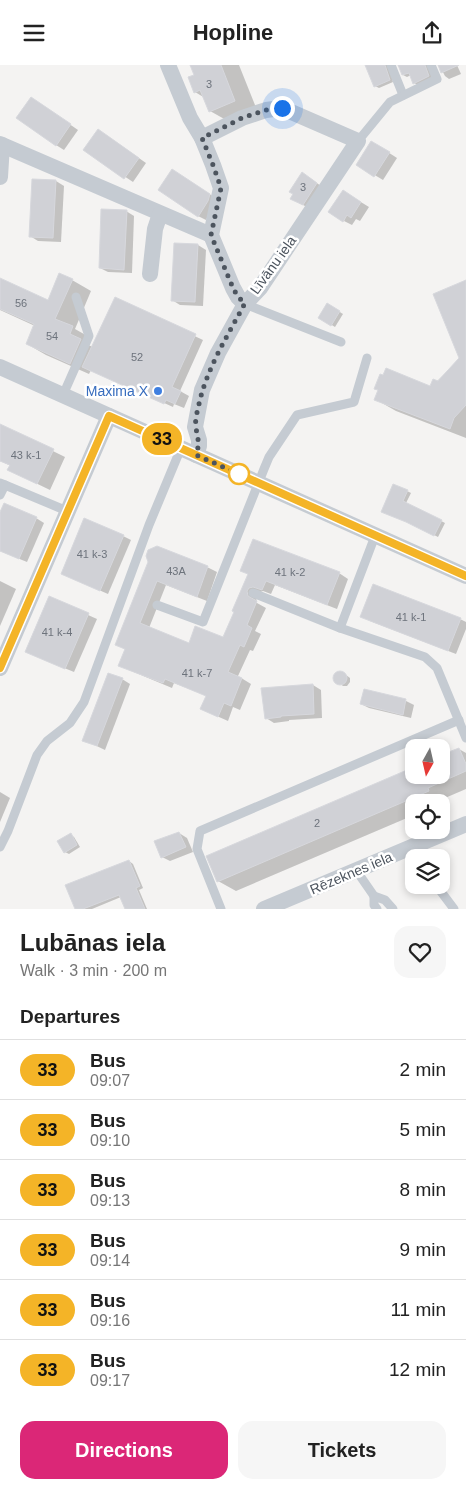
<!DOCTYPE html>
<html lang="en">
<head>
<meta charset="utf-8">
<style>
  :root { --surface:#fff; --page:#f6f6f6; --text:#222; --muted:#767676; --line:#e0e0e0; --accent:#db2777 }
  body { margin:0; font-family:Arial,sans-serif; background:var(--page); color:var(--text); height:100vh; display:flex; flex-direction:column; font-size:19px; white-space:nowrap }
  * { box-sizing:border-box; margin:0 }
  p { font-size:16px; color:var(--muted) }
  .icon { flex:none; width:28px; height:28px; fill:none; stroke:currentColor; stroke-width:2; stroke-linecap:round; stroke-linejoin:round }
  .map { position:relative; height:844px; overflow:hidden }
  .panel { display:flex; flex-direction:column; background:var(--surface); flex:1 }
  .panel>* { flex:none }
  .badge { padding:0 10px; border-radius:16px; font-size:18px; line-height:32px }
  .needle { width:32px; rotate:188deg }
  .fabs { position:absolute; left:405px; top:674px; display:grid; gap:10px }
  .fabs a { display:grid; place-items:center; width:45px; height:45px; border-radius:10px; background:var(--surface); box-shadow:0 2px 8px #0003; font-size:25px }
  .you { position:absolute; width:25px; height:25px; margin:-12px; border:4px solid #fff; border-radius:50%; background:#1a73e8; box-shadow:0 0 0 8px #1a73e833 }
  .map>.badge { position:absolute; translate:-50% -50%; box-shadow:0 0 0 2px #fff }
  h2 { padding:0 20px; font-size:19px; line-height:45px }
  .round { display:grid; place-items:center; flex:none; width:52px; height:52px; border-radius:15px; background:var(--page) }
  .headline { display:flex; align-items:center; justify-content:space-between; height:85px; padding:0 20px }
  h1 { font-size:24px; font-weight:700; line-height:38px }
  .primary-button { display:flex; gap:10px; margin-top:auto; padding:10px 20px }
  .primary-button a { flex:1; height:58px; border-radius:15px; background:var(--accent); color:#fff; font-size:20px; font-weight:700; line-height:58px; text-align:center }
  .primary-button a+a { background:var(--page); color:var(--text) }
  ul { padding:0; list-style:none }
  li { display:flex; align-items:center; gap:15px; height:60px; padding:0 20px; border-top:1px solid var(--line) }
  li div { flex:1 }
  li b { display:block; font-size:19px }
  li em { font-style:normal }
  li .badge { min-width:55px; font-weight:700; text-align:center }
  header { display:flex; justify-content:space-between; align-items:center; height:65px; padding:0 20px; background:var(--surface); font-size:22px; font-weight:700 }
  .map>svg:first-child { display:block }
</style>
</head>
<body>
<header><svg class="icon" aria-label="menu" viewBox="0 0 24 24"><path d="M4 6h16M4 12h16M4 18h16"/></svg>Hopline<svg class="icon" aria-label="share" viewBox="0 0 24 24"><path d="M12 15V3M7 8l5-5 5 5M5 13v7h14v-7"/></svg></header>
<div class="map">
<svg width="466" height="844" viewBox="0 0 466 844">
  <rect width="100%" height="100%" fill="#f4f3f2"/>
  <!-- shadow -->
  <g fill="#0003">
    <polygon points="192,0 239,0 259,50 235,60 210,46 205,33 195,27 196,10"/>
    <polygon points="367,0 389,0 393,17 379,23 375,21"/>
    <polygon points="399,0 429,0 432,13 418,20 414,18 411,10 407,12 403,10"/>
    <polygon points="439,0 457,0 461,9 449,14 445,11"/>
    <polygon points="39,38 78,65 64,85 56,80"/>
    <polygon points="106,70 146,98 133,117 85,85"/>
    <polygon points="380,82 397,93 383,115 358,100"/>
    <polygon points="180,110 217,134 206,155 198,151"/>
    <polygon points="310,113 325,124 311,144 299,138"/>
    <polygon points="56,116 64,121 61,177 38,176 30,171"/>
    <polygon points="351,131 369,142 360,156 356,154 352,160 344,156"/>
    <polygon points="126,146 134,151 132,208 108,207 100,203"/>
    <polygon points="175,179 198,180 206,185 203,241 180,240 172,235"/>
    <polygon points="0,215 48,237 72,215 91,226 75,264 91,273 88,280 93,282 116,234 203,275 180,326 189,331 184,343 174,339 173,342 91,305 89,309 46,290 27,279 35,261 0,245"/>
    <polygon points="466,217 466,373 396,346 375,334 431,322 461,293"/>
    <polygon points="327,239 343,249 335,262 319,252"/>
    <polygon points="0,360 65,392 50,425 21,411 11,401 0,396"/>
    <polygon points="407,426 411,428 406,438 445,458 438,472 411,458 387,449"/>
    <polygon points="0,450 36,453 44,458 27,497 0,486"/>
    <polygon points="123,471 131,475 108,529 62,509"/>
    <polygon points="149,497 207,502 217,507 207,536 166,520 149,563 190,579 224,574 249,509 242,506 339,508 348,514 337,544 275,520 271,529 263,526 258,528 256,532 257,538 266,543 255,566 261,569 253,586 250,585 238,611 251,619 240,645 233,642 228,656 201,644 207,631 174,618 172,623 129,605 120,600 126,585 117,580"/>
    <polygon points="0,516 16,524 0,561"/>
    <polygon points="50,533 97,554 74,607 35,591"/>
    <polygon points="460,554 466,557 466,564 456,589 370,556"/>
    <polygon points="337,607 342,607 350,613 350,617 347,621 343,621 335,615 334,611"/>
    <polygon points="122,614 130,619 105,685 84,675"/>
    <polygon points="313,620 321,625 322,653 289,655 289,656 274,658 266,653"/>
    <polygon points="364,626 406,636 414,640 411,653 369,643 361,639"/>
    <polygon points="459,684 466,688 466,724 445,733 446,736 441,738 414,738 414,750 236,826 218,816 414,710 441,710"/>
    <polygon points="0,727 10,733 0,757"/>
    <polygon points="179,768 187,773 193,787 170,796 162,792"/>
    <polygon points="71,770 74,772 80,782 69,789 65,787"/>
    <polygon points="129,796 133,799 143,823 139,825 147,844 126,844 121,832 92,844 76,844"/>
  </g>
  <!-- building -->
  <g fill="#d0d1d6" stroke="#d7d8dd">
    <polygon points="190,0 221,0 235,36 209,47 200,25 194,28 188,12 194,10"/>
    <polygon points="365,0 385,0 390,15 374,22"/>
    <polygon points="398,0 425,0 429,11 413,19 409,8 402,10"/>
    <polygon points="438,0 459,0 441,8"/>
    <polygon points="31,32 71,59 56,81 16,53"/>
    <polygon points="98,64 139,93 124,114 83,85"/>
    <polygon points="371,76 390,87 374,112 356,100"/>
    <polygon points="172,104 210,129 208,136 198,152 158,125"/>
    <polygon points="302,107 317,118 303,140 290,134 293,129 289,127"/>
    <polygon points="32,114 56,115 53,173 29,172"/>
    <polygon points="343,125 361,137 351,153 347,150 343,157 328,147"/>
    <polygon points="101,144 127,145 124,205 99,203"/>
    <polygon points="174,178 198,179 195,237 171,236"/>
    <polygon points="59,208 73,214 55,254 73,261 70,269 81,274 70,299 26,279 34,259 0,244 0,213 48,235"/>
    <polygon points="466,215 466,340 454,353 450,364 374,335 378,325 374,324 380,309 383,310 386,303 430,321 433,314 438,316 459,293 433,229"/>
    <polygon points="115,232 196,269 172,322 181,326 175,339 166,335 164,339 82,302"/>
    <polygon points="327,238 340,246 331,261 318,253"/>
    <polygon points="0,359 54,384 37,419 7,405 10,400 0,396"/>
    <polygon points="393,419 408,425 403,436 442,455 434,471 406,457 381,447"/>
    <polygon points="4,438 37,452 19,494 0,486 0,447"/>
    <polygon points="84,453 124,470 100,526 61,509"/>
    <polygon points="253,474 340,507 327,540 266,516 262,525 253,522 249,523 247,526 248,531 257,536 247,560 252,563 244,582 240,580 228,607 242,613 231,641 224,638 218,652 200,644 206,631 165,614 163,618 118,601 125,584 115,580 148,497 146,491 148,485 157,481 208,501 197,532 157,516 140,558 189,578 195,561 223,572 234,547 232,546 248,509 240,506"/>
    <polygon points="373,519 461,553 448,586 360,552"/>
    <polygon points="49,531 89,548 65,604 25,587"/>
    <circle cx="340" cy="613" r="7"/>
    <polygon points="108,608 123,613 97,681 82,676"/>
    <polygon points="313,619 314,649 281,651 281,652 265,654 261,623"/>
    <polygon points="364,624 406,634 403,650 360,639"/>
    <polygon points="459,683 466,699 466,706 428,723 429,726 217,817 206,791 414,702 414,710 441,710 441,690"/>
    <polygon points="179,767 186,782 161,793 154,776"/>
    <polygon points="71,768 77,780 64,788 57,776"/>
    <polygon points="129,795 140,821 136,823 145,844 125,844 119,830 83,844 75,844 65,820"/>
  </g>
  <g fill="none" stroke-linecap="round" stroke-linejoin="round">
    <!-- lane -->
    <g stroke="#c5cbd2" stroke-width="9">
      <polyline points="391,0 403,30"/>
      <polyline points="358,76 390,37 437,14 431,0"/>
      <polyline points="245,239 341,277"/>
      <polyline points="63,330 89,271 76,232"/>
      <polyline points="0,418 5,420 0,430"/>
      <polyline points="5,420 67,446"/>
      <polyline points="375,471 340,563 425,592 437,603 466,673"/>
      <polyline points="253,528 340,563"/>
      <polyline points="157,540 203,557 264,404 269,392 297,350 354,337 367,293"/>
      <polyline points="0,782 8,766 37,690 47,676 70,658 84,637 149,460 181,383"/>
      <polyline points="356,805 374,831 385,835 393,844"/>
      <polyline points="436,820 454,844"/>
      <polyline points="374,831 374,840 377,844"/>
      <polyline points="221,844 197,784 200,766 459,655"/>
    </g>
    <!-- street -->
    <g stroke="#c5cbd2" stroke-width="16">
      <polyline points="168,0 190,53 202,73 213,100 221,123 211,170 233,223 238,232 245,239"/>
      <polyline points="0,79 211,170"/>
      <polyline points="0,112 2,80"/>
      <polyline points="150,209 155,164 160,149"/>
      <polyline points="0,302 466,511"/>
      <polyline points="196,390 199,381 199,375 195,362 202,325 218,288 245,239 260,223 358,76 282,43 266,45 242,53 202,73"/>
      <polyline points="0,603 109,351"/>
      <polyline points="264,844 466,759"/>
    </g>
  </g>
  <g fill="none" stroke-linecap="round" stroke-linejoin="round">
    <defs>
      <polyline id="line" points="0,603 109,351 466,511"/>
    </defs>
    <!-- line casing -->
    <use href="#line" stroke="#fff" stroke-width="11"/>
    <!-- line -->
    <use href="#line" stroke="#f4b427" stroke-width="8"/>
    <!-- walk -->
    <path stroke="#4c545e" stroke-width="5" stroke-dasharray="0 9" d="M239,409L196,390C200,378 198,375 196,363C195,358 196,350 198,344C205,306 227,272 245,238L238,232L233,223L211,170L221,123L213,100L202,73L242,53L266,45L282,43"/>
  </g>
  <!-- markers -->
  <circle fill="#3f7fe0" stroke="#fff" stroke-width="2" cx="158" cy="326" r="5"/>
  <circle fill="#fff" stroke="#f4b427" stroke-width="2.5" cx="239" cy="409" r="10"/>
  <g text-anchor="middle" stroke-width="5" stroke-linejoin="round" paint-order="stroke">
    <!-- number labels -->
    <g font-size="11" fill="#6d737c">
      <text x="209" y="23">3</text>
      <text x="303" y="126">3</text>
      <text x="21" y="242">56</text>
      <text x="52" y="275">54</text>
      <text x="137" y="296">52</text>
      <text x="26" y="394">43 k-1</text>
      <text x="92" y="493">41 k-3</text>
      <text x="176" y="510">43A</text>
      <text x="290" y="511">41 k-2</text>
      <text x="411" y="556">41 k-1</text>
      <text x="57" y="571">41 k-4</text>
      <text x="197" y="612">41 k-7</text>
      <text x="317" y="762">2</text>
    </g>
    <!-- street labels -->
    <g font-size="14" fill="#4c545e" stroke="#fff">
      <text transform="translate(273 200) rotate(-54)" y="5">Līvānu iela</text>
      <text transform="translate(351 808) rotate(-23)" y="5">Rēzeknes iela</text>
    </g>
    <!-- shop labels -->
    <g font-size="14" fill="#366cbe" stroke="#fff" text-anchor="end">
      <text x="148" y="331">Maxima X</text>
    </g>
  </g>
</svg>
<div class="fabs">
<a><svg class="needle" viewBox="-14 -14 28 28"><path d="M0-13l5 13h-10z" fill="#e53935"/><path d="M0 13l5-13h-10z" fill="#767676"/></svg></a>
<a><svg class="icon" aria-label="locate" viewBox="0 0 24 24"><circle cx="12" cy="12" r="6"/><path d="M12 2v4M12 18v4M2 12h4M18 12h4"/></svg></a>
<a><svg class="icon" aria-label="layers" viewBox="0 0 24 24"><path d="M12 4l9 5-9 5-9-5zM3 14l9 5 9-5"/></svg></a>
</div>
<div class="you" style="left:282px;top:43px"></div>
<b class="badge" style="left:162px;top:374px;background:#f4b427;color:#111">33</b>
</div>
<section class="panel">
<div class="headline"><div><h1>Lubānas iela</h1><p>Walk · 3 min · 200 m</p></div><a class="round"><svg class="icon" aria-label="heart" viewBox="0 0 24 24"><path d="M12 20l-8-8c-3-5 5-10 8-4 3-6 11-1 8 4z"/></svg></a></div>
<h2>Departures</h2>
<ul>
<li><span class="badge" style="background:#f4b427;color:#111">33</span><div><b>Bus</b><p>09:07</p></div><em>2 min</em></li>
<li><span class="badge" style="background:#f4b427;color:#111">33</span><div><b>Bus</b><p>09:10</p></div><em>5 min</em></li>
<li><span class="badge" style="background:#f4b427;color:#111">33</span><div><b>Bus</b><p>09:13</p></div><em>8 min</em></li>
<li><span class="badge" style="background:#f4b427;color:#111">33</span><div><b>Bus</b><p>09:14</p></div><em>9 min</em></li>
<li><span class="badge" style="background:#f4b427;color:#111">33</span><div><b>Bus</b><p>09:16</p></div><em>11 min</em></li>
<li><span class="badge" style="background:#f4b427;color:#111">33</span><div><b>Bus</b><p>09:17</p></div><em>12 min</em></li>
</ul>
<div class="primary-button"><a>Directions</a><a>Tickets</a></div>
</section>
</body>
</html>
